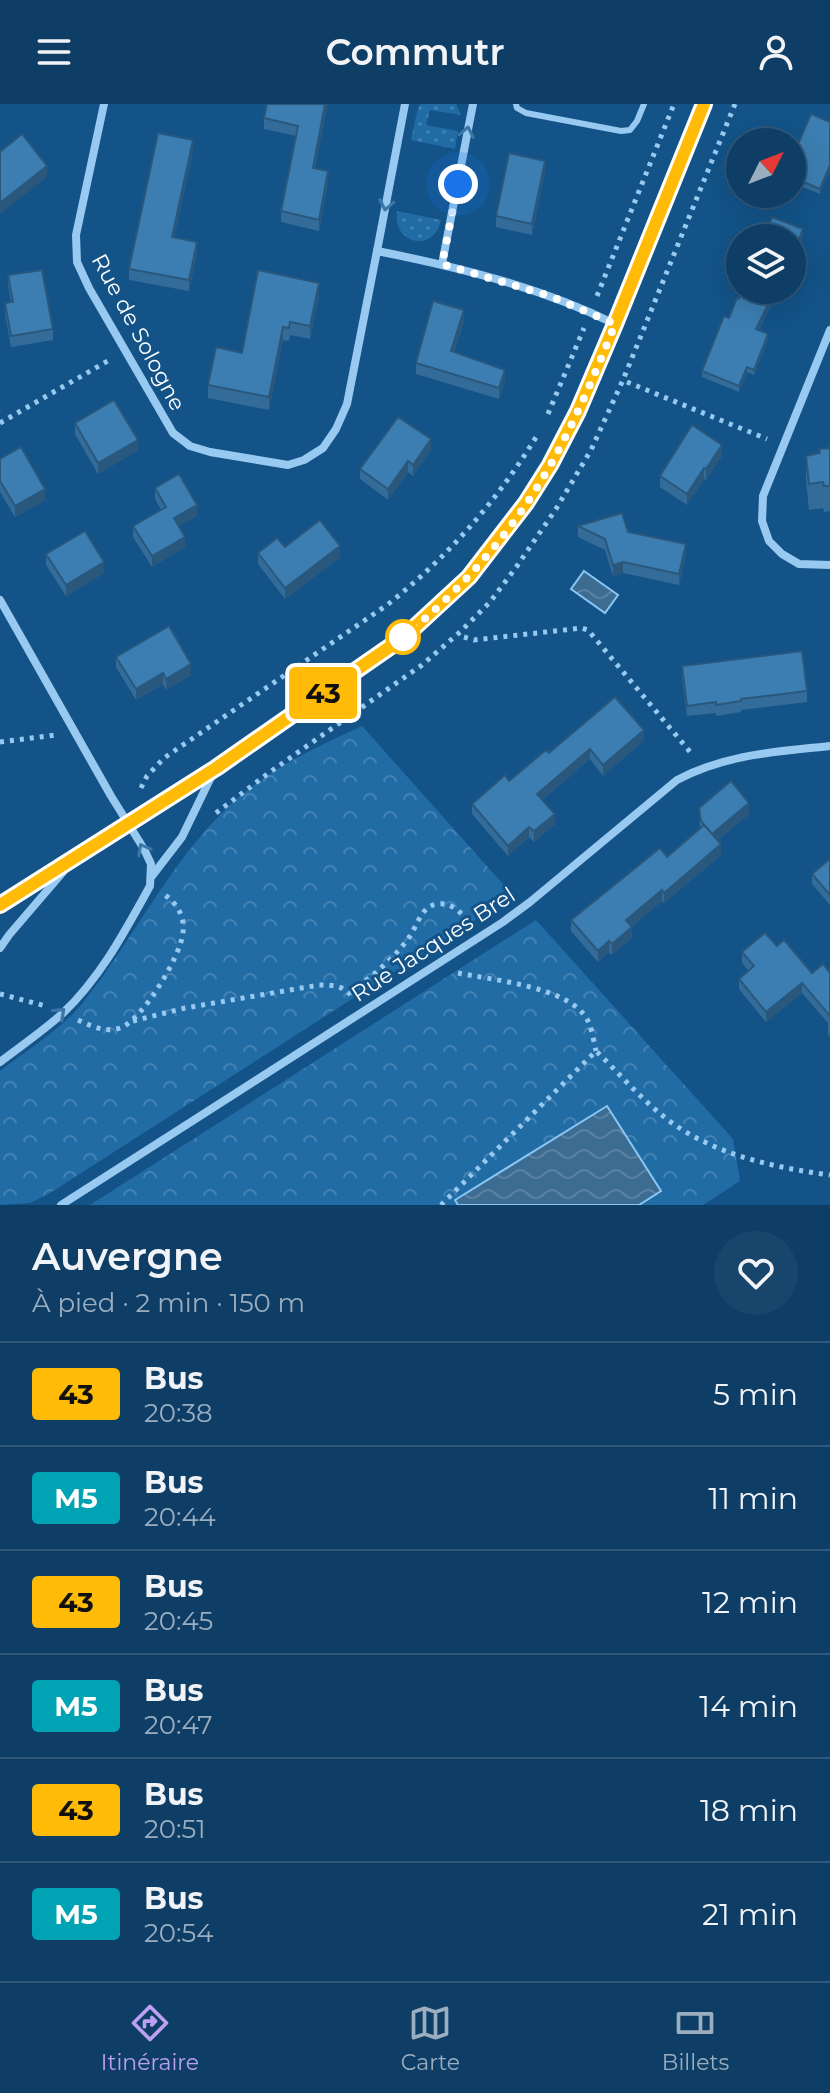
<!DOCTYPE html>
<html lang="fr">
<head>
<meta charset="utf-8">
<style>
  :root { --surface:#0e3e66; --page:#17456c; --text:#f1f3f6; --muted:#9baebf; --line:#2e577a; --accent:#bca0f2 }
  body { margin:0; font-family:Montserrat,sans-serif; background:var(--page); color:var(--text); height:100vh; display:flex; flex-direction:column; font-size:30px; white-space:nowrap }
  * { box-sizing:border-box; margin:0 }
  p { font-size:26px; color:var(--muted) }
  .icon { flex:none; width:44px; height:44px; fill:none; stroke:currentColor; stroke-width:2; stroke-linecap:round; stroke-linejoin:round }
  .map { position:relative; height:1101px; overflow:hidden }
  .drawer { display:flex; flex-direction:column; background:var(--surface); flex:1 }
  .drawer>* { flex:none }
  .badge { padding:0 16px; border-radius:6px; font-size:28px; line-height:52px }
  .needle { width:52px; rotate:48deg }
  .controls { position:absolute; left:726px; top:24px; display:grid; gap:16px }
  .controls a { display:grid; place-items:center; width:80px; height:80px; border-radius:50%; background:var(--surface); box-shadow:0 8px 32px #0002,0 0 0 2px var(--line); font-size:40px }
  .you { position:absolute; width:40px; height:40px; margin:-20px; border:6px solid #fff; border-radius:50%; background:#1a73e8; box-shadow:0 0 0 12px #1a73e833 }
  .map>.badge { position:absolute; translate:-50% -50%; box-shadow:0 0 0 4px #fff }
  .round { display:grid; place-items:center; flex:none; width:84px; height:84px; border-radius:42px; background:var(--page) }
  .overview { display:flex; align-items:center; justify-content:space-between; height:136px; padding:0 32px }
  h1 { font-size:38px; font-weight:600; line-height:60px }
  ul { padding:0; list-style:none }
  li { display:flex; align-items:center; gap:24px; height:104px; padding:0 32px; border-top:2px solid var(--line) }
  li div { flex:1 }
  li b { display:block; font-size:30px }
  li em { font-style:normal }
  li .badge { min-width:88px; font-weight:700; text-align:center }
  header { display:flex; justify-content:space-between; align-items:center; height:104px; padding:0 32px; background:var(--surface); font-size:36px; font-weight:600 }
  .dock { display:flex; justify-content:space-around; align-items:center; height:112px; border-top:2px solid var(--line); background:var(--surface); font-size:22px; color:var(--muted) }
  .dock a { display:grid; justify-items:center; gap:4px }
  .dock .active { color:var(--accent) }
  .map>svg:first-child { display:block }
</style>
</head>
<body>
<header><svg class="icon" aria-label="menu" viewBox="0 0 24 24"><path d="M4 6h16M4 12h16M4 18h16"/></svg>Commutr<svg class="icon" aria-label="person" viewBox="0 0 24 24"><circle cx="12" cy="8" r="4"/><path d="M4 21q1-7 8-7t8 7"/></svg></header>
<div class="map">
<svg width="830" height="1101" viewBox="0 0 830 1101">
  <defs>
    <pattern id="grass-dots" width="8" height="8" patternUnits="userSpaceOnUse" patternTransform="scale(2)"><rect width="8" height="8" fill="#226ca6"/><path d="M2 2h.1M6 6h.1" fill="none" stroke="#4382b3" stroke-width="1.8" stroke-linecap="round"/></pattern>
    <pattern id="forest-crowns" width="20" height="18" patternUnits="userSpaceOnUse" patternTransform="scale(2)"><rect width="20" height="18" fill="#226ca6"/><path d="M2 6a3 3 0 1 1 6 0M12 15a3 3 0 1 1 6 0" fill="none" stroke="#4382b3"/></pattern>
    <pattern id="water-waves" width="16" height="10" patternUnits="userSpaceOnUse" patternTransform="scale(2)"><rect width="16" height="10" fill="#3d6c93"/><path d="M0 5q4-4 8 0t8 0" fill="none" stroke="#5a82a3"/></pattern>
  </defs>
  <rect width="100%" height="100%" fill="#135388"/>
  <!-- grass -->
  <g fill="url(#grass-dots)">
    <polygon points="420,0 456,0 461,11 430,6 426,21 458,27 455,45 411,36 417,8"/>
    <path d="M397,107L441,116C435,149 392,141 397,107Z"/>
  </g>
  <!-- forest -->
  <g fill="url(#forest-crowns)">
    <path d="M362,622L511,789L489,807L50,1089L30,1099L0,1101V967C26,947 60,926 81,901C137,832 175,745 245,688C281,659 321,641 362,622Z"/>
    <polygon points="536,816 733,1035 740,1077 703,1101 90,1101"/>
  </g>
  <!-- water -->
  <g fill="url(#water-waves)" stroke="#8ac6f3" stroke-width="2">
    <polygon points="584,467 618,491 605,509 571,485"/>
    <polygon points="607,1002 661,1087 639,1101 458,1101 455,1096"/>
  </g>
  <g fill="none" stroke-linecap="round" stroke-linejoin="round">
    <!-- path -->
    <g stroke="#98c9f0" stroke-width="5" stroke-dasharray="4 6" stroke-linecap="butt">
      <polyline points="597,192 674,0"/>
      <polyline points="627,278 767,335"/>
      <polyline points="548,310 584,224"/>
      <polyline points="0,319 111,255"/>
      <polyline points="464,533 474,536 582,524 588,526 691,649"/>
      <polyline points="0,638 56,631"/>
      <path d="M141,684L147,672L164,654L387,501C449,452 497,397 538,330"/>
      <polyline points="216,709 270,668 422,561 460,528 490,498 517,462 556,405 591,346 623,276 735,0"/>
      <path d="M458,869C492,876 572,883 588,917C592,926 594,938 596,947"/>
      <path d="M350,889C371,873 395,854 410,832C418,820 422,801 438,800C452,798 461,809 470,819"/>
      <polyline points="0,890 46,902"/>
      <path d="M78,916C91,922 106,929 120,924C142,917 182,850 183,828C185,812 177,800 165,791"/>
      <path d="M133,917L185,904L319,881C332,881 344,881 352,893"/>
      <path d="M441,1101L596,947C618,968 639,993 663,1012C710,1050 771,1063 830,1071"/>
    </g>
    <!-- lane -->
    <polyline stroke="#98c9f0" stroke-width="6" points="516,0 517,4 526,9 621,27 630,26 637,17 644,0"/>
    <!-- street -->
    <g stroke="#98c9f0" stroke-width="8">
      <path d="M104,0L76,131L77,158L89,184L173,329L190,342L210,348L288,361L304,356L323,344L336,325L347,300L377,147C458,163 540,183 615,220"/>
      <polyline points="377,147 405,0"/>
      <polyline points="442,160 473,0"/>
      <polyline points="830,226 763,392 762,417 769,437 782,450 799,460 830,461"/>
      <path d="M0,496L111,692L144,745L151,760L150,782C125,827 101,873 63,909C43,927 21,942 0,958"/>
      <polyline points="152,772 182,733 212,671"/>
      <polyline points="0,844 9,831 63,768"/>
      <path d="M61,1101L503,818L530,798L677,676C726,650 775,648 830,642"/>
    </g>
    <!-- secondary -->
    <polyline stroke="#c6e3fb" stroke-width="16" points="0,801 216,664 355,567 404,533 469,473 526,399 550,361 578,307 615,220 704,0"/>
  </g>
  <!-- wall -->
  <g fill="#346c99">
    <polygon points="327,0 315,64 328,78 319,127 281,118 281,107 296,32 264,25 264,14"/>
    <polygon points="830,18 820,90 792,79 792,54"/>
    <polygon points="193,47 174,134 197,149 189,187 129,176 129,165"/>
    <polygon points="545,68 532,131 496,123 496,112"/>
    <polygon points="8,171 53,225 53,236 11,243 5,210 5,199 11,198 8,181"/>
    <polygon points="743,186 781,186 779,191 776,190 759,226 768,236 754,271 747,268 739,288 702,273 702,267"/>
    <polygon points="319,192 310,235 290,231 289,237 283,236 269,306 208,294 208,281"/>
    <polygon points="464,217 454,248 505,277 499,295 416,270 416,259"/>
    <polygon points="75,319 138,346 98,370 75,330"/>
    <polygon points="830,344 830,407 824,408 823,404 809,406 806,377 806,352 819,350"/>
    <polygon points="431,346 413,372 408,368 388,396 360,375 360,365"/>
    <polygon points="722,352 706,376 704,375 687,401 660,383 660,372"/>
    <polygon points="0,355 45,396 15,413 0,388"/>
    <polygon points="155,384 197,412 179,422 185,443 152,463 133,433 133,422 161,406 155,395"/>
    <polygon points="578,422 628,428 686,450 679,481 623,469 613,472 605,446 578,433"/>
    <polygon points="285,443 340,453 285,495 258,460 258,449"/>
    <polygon points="46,450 104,469 66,492 46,461"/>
    <polygon points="116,553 191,571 166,586 163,580 136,596 116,563"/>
    <polygon points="682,562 807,587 807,598 741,606 741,608 716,612 716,609 687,612 682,573"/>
    <polygon points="644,636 603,672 590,655 542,696 555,720 534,738 529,733 508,752 472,710 472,700 509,677 549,649"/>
    <polygon points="699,704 749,710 718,736 721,751 664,799 662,797 631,823 632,834 612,851 609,848 598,858 571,827 571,816 667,753 700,724"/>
    <polygon points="830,755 830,801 812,780 812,770"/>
    <polygon points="777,842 812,869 830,869 830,933 828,930 828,919 802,889 766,918 739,885 739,875 748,866 742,859 742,848"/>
  </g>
  <!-- shaded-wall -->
  <g fill="#2a587d">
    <polygon points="325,0 327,0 327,5 313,75 313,64"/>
    <polygon points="193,36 193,47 172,144 172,133"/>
    <polygon points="545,57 545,68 532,131 532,120"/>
    <polygon points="830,61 830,67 820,90 820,85"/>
    <polygon points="47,62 47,73 0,110 0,99"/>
    <polygon points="328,67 328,78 319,127 319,116"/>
    <polygon points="803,125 803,131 792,159 792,153"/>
    <polygon points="197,138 197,149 189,187 189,176"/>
    <polygon points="319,179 319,192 310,235 310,222"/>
    <polygon points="775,186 776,190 756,231 756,225"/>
    <polygon points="464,206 464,217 451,257 451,247"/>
    <polygon points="283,223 283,236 269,306 269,293"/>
    <polygon points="768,230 768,236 754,271 754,266"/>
    <polygon points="747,263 747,268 739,288 739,282"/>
    <polygon points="505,266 505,277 499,295 499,284"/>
    <polygon points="431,335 431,346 413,372 413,361"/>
    <polygon points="138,336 138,346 98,370 98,359"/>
    <polygon points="722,341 722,352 706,376 706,365"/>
    <polygon points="408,357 408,368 388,396 388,385"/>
    <polygon points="704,364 704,375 687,401 687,390"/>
    <polygon points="45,385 45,396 15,413 15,402"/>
    <polygon points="197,401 197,412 174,425 174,414"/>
    <polygon points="185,433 185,443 152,463 152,452"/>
    <polygon points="686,440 686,450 679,481 679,470"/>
    <polygon points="340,442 340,453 285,495 285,484"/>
    <polygon points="104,458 104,469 66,492 66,481"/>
    <polygon points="623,458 623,469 613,472 613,461"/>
    <polygon points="191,560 191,571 166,586 166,575"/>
    <polygon points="163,569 163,580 136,596 136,585"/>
    <polygon points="644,626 644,636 603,672 603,661"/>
    <polygon points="590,645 590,655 537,700 537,690"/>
    <polygon points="749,699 749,710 712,741 712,730"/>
    <polygon points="555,710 555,720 534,738 534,727"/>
    <polygon points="529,723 529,733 508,752 508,742"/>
    <polygon points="721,740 721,751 664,799 664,789"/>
    <polygon points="662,786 662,797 626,827 626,816"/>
    <polygon points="632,823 632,834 612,851 612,840"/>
    <polygon points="609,837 609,848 598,858 598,847"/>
    <polygon points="802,879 802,889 766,918 766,908"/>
  </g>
  <!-- building -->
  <g fill="#3c7eb2" stroke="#2a587d" stroke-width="2">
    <polygon points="267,0 325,0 313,64 328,67 319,116 281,107 298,22 264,14"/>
    <polygon points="811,10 830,18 830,61 820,85 792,73 792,54"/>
    <polygon points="158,29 193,36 172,133 197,138 189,176 129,165"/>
    <polygon points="22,30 47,62 0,99 0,48"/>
    <polygon points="509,49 545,57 532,120 496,112"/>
    <polygon points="772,113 803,125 792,153 792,134 764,134"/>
    <polygon points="42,166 53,225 11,232 5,199 13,198 8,171"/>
    <polygon points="258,166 319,179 310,222 290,218 289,224 283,223 269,293 208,281 216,243 242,249"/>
    <polygon points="743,186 775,186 756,225 768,230 754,266 747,263 739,282 702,267 724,212 729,214 737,194 739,195"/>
    <polygon points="433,197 464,206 451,247 505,266 499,284 416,259"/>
    <polygon points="114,296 138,336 98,359 75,319"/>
    <polygon points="398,313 431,335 413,361 408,357 388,385 360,365"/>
    <polygon points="692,321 722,341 706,365 704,364 687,390 660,372"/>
    <polygon points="21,343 45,385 15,402 0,377 0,355"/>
    <polygon points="830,344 830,382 824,382 823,378 809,380 806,352 820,349 819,345"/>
    <polygon points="179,370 197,401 174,414 185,433 152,452 133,422 166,403 155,384"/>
    <polygon points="622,409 628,428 686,440 679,470 623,458 613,461 605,435 578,422"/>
    <polygon points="320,416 340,442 285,484 258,449 277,434 285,443"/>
    <polygon points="85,427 104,458 66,481 46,450"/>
    <polygon points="169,522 191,560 166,575 163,569 136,585 116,553"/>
    <polygon points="802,547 807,587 741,595 741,597 716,601 716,598 687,602 682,562"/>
    <polygon points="615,593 644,626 603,661 590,645 537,690 555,710 534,727 529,723 508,742 472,700 505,671 509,677 546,646 549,649"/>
    <polygon points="731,677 749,699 712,730 701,717 699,704"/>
    <polygon points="704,721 721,740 664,789 662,786 626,816 632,823 612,840 609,837 598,847 571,816 660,744 667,753"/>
    <polygon points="830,755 830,791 812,770"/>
    <polygon points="765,829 777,842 784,836 812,869 823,860 830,869 830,912 802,879 766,908 739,875 754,862 742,848"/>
  </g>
  <!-- one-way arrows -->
  <defs><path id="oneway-chevron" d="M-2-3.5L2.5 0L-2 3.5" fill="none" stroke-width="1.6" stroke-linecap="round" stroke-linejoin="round" transform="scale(2)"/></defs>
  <g stroke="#3b76a7">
    <use href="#oneway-chevron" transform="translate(467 28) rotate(-79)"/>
    <use href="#oneway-chevron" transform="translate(386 101) rotate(101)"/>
    <use href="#oneway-chevron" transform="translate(143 745) rotate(-119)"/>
    <use href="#oneway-chevron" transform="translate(60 909) rotate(-42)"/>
  </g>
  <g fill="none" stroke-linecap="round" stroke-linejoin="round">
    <defs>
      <polyline id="line" points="0,801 216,664 355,567 404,533 469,473 526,399 550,361 578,307 615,220 704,0"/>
    </defs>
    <!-- line casing -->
    <use href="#line" stroke="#fff" stroke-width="18"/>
    <!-- line -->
    <use href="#line" stroke="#ffbb06" stroke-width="12"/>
    <!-- walk -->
    <path stroke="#fff" stroke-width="8" stroke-dasharray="0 14.4" d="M403,533C462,486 514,426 551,360C576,315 596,268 615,220L550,192L442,160L458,80"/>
  </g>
  <!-- markers -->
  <circle fill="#fff" stroke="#ffbb06" stroke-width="4" cx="403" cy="533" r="16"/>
  <g text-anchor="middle" stroke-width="6" stroke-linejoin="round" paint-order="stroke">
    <!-- street labels -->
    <g font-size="22" fill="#fff" stroke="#135388">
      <text transform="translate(139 228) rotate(62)" y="8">Rue de Sologne</text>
      <text transform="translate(433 840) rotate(-33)" y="8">Rue Jacques Brel</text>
    </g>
  </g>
</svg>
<div class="controls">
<a><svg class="needle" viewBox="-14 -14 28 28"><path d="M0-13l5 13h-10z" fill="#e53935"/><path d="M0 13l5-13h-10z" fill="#9baebf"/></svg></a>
<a><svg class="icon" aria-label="layers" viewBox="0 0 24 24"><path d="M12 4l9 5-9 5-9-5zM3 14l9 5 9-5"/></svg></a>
</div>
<div class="you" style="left:458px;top:80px"></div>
<b class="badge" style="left:323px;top:589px;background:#ffbb06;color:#111">43</b>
</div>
<section class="drawer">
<div class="overview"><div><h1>Auvergne</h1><p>À pied · 2 min · 150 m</p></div><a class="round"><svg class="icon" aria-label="heart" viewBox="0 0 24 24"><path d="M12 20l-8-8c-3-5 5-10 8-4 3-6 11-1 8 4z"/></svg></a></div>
<ul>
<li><span class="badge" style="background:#ffbb06;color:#111">43</span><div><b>Bus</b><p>20:38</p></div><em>5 min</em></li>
<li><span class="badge" style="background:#00a3b4;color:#fff">M5</span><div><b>Bus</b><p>20:44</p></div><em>11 min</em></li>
<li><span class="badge" style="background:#ffbb06;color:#111">43</span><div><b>Bus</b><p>20:45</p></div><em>12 min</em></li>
<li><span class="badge" style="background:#00a3b4;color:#fff">M5</span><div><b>Bus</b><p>20:47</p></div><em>14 min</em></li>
<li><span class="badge" style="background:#ffbb06;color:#111">43</span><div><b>Bus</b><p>20:51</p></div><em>18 min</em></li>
<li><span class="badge" style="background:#00a3b4;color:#fff">M5</span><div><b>Bus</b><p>20:54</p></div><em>21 min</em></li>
</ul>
</section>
<nav class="dock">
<a class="active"><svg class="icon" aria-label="directions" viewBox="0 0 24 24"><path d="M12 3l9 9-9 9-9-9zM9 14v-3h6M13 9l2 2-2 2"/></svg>Itinéraire</a>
<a><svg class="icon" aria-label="map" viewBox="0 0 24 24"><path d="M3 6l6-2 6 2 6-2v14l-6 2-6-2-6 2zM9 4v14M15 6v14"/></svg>Carte</a>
<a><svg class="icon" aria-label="tickets" viewBox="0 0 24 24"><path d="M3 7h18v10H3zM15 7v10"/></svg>Billets</a>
</nav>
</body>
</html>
